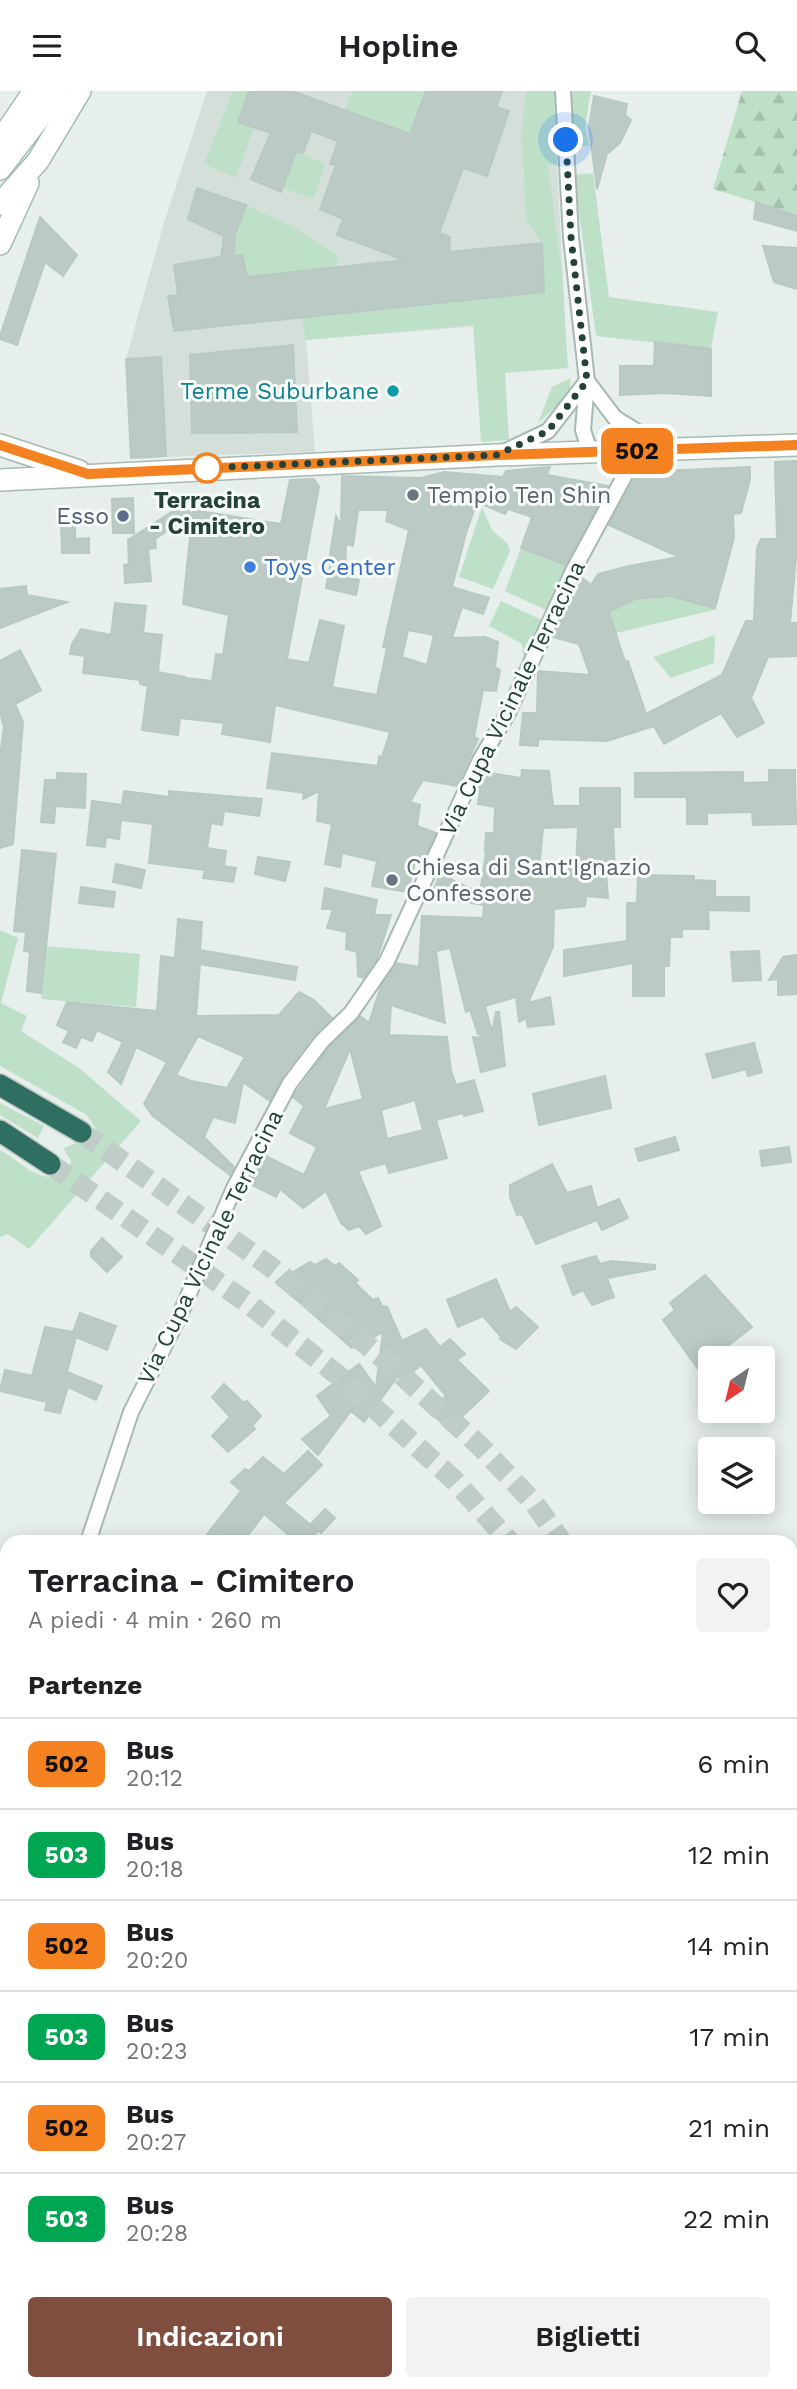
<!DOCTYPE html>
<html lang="it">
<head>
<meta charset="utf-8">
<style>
  :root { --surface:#fff; --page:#f2f2f2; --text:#202124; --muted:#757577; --line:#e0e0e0; --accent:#7f4e3f }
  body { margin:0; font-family:"Work Sans",sans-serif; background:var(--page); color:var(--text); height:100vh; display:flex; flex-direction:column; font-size:26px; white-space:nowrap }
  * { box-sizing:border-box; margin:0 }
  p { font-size:23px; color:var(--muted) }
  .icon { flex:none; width:38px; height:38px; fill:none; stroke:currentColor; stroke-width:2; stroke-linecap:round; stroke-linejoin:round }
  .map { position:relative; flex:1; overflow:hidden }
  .side { position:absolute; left:0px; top:1444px; width:798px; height:856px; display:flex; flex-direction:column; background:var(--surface); border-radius:21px 21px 0 0; box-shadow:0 4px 18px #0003 }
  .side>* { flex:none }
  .badge { padding:0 14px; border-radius:10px; font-size:24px; line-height:46px }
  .needle { width:46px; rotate:215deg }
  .controls { position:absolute; left:698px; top:1255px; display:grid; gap:14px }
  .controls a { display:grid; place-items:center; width:77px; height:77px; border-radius:7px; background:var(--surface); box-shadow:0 4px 18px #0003; font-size:35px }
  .you { position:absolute; width:35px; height:35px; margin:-18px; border:5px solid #fff; border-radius:50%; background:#1a73e8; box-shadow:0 0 0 10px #1a73e833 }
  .map>.badge { position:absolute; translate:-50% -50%; box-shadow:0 0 0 4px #fff }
  h2 { padding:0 28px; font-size:26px; line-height:63px }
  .round { display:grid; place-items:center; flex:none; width:74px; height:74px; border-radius:7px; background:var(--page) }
  .overview { display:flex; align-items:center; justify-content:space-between; height:119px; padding:0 28px }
  h1 { font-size:33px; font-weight:600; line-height:52px }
  .action { display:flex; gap:14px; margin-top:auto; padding:14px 28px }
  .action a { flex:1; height:80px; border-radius:7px; background:var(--accent); color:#fff; font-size:28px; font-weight:600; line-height:80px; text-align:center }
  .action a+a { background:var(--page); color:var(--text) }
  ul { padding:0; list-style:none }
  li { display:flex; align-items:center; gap:21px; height:91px; padding:0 28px; border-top:2px solid var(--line) }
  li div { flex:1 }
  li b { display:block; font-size:26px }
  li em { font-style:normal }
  li .badge { min-width:77px; font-weight:700; text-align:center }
  header { display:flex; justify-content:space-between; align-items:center; height:91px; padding:0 28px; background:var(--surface); font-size:32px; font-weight:600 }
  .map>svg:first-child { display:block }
</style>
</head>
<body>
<header><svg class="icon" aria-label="menu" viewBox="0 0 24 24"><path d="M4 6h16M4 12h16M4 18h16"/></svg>Hopline<svg class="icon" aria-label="search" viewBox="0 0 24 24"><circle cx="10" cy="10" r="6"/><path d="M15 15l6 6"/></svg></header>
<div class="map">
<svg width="797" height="2298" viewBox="0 0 797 2298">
  <defs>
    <pattern id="forest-firs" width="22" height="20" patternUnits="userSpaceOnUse" patternTransform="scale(1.75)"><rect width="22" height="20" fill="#bfe0c8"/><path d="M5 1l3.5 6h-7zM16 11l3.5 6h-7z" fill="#a4c1ad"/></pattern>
  </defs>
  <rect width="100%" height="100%" fill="#e6efeb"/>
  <!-- built -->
  <g fill="#d4dfda">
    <polygon points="207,0 540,0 540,10 557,73 565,228 306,249 315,361 131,367 126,268 163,135"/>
    <polygon points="5,2049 7,2050 7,2292 276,2292 280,2298 0,2298 0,2050"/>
  </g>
  <!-- green -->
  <g fill="#bfe0c8">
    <polygon points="233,0 249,0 238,30 254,36 236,87 204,73"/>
    <polygon points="352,0 426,0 411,40 403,41 345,19"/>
    <polygon points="526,0 555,0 557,73 548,75 562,182 568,277 505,282 509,349 481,351 473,234 306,249 302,226 544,201 542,152 527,131 521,47"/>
    <polygon points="568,0 591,0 585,36 589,55 574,54"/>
    <polygon points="296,61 326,73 313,108 283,97"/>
    <polygon points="593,82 609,206 718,221 711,258 596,245 574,84"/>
    <path d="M246,114L293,136L338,164L337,176L247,186L242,165H236C233,145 239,132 246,114Z"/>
    <polygon points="571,287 569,304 538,332 552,296"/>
    <polygon points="482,416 492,439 507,452 510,460 493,498 459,486"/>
    <polygon points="521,457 569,475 548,520 505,500"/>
    <polygon points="670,505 718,518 616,542 609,521 635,508"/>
    <polygon points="501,510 544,530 524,575 522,553 489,535"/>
    <polygon points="715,544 714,572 671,587 653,566"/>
    <path d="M0,839L18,847L1,912L27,925L21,940L79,977L141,1030L29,1158L8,1143L0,1146V1059C25,1073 37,1093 68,1084L71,1070L63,1057L91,1047L97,1040L87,1024L0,975Z"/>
    <polygon points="45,855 140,863 136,916 41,908"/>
    <polygon points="0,1012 44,1035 38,1047 0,1024"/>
    <polygon points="0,1741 7,1748 7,1929 0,1922"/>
    <polygon points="0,2152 7,2153 7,2264 0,2263"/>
  </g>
  <!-- forest -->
  <g fill="url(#forest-firs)">
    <polygon points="742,0 797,0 797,124 713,98"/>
    <polygon points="791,2150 797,2153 797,2298 619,2298 608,2293 791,2292"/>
  </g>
  <!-- building -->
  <g fill="#bbcac4" stroke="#b8c9c2" stroke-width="2" fill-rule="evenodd">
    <polygon points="249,0 292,0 410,43 426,0 502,0 496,16 509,20 487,85 463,77 439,142 450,146 449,161 542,152 544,201 174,240 168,205 178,204 174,174 221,166 224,145 188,128 197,97 246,114 235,144 234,165 242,164 247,186 404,169 337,144 343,128 320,118 336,74 330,73 338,50 311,40 303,62 296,61 281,101 251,88 271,42 238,31"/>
    <polygon points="594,5 627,13 625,24 631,29 620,52 607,63 597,98 589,36"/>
    <polygon points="756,111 797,125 797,140 754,128"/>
    <polygon points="40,126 77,164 63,185 45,171 17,254 0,248 0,245"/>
    <polygon points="763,155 797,157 797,198 774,191"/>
    <polygon points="655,251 711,258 711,305 664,302 620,304 620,275 654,275"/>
    <polygon points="293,254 297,341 192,342 190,264"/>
    <polygon points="161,266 166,365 131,367 126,268"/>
    <polygon points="797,370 797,456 790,532 797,532 797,565 768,566 751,607 764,632 737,646 721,622 664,653 654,635 607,650 538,648 538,655 520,654 523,622 537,622 538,580 590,584 579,553 553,546 581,486 591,494 598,483 629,475 679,466 609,434 638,381 750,376 750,388 741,422 733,423 734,447 715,517 670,505 635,508 609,521 625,571 628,570 646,623 722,584 746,530 754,530 757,457 761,448 777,448 775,371"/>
    <path d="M550,376L547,384L608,395L565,474L521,457L532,426L508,418L505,423L477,411L466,442L452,496L489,507L483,523L462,516L452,547L485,546L498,551L495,576L500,579L496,600L483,599L474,646L478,648L457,695L423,689L410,711L420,714L417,735L436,742L422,772L415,771L408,801L372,795L377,770L342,762L340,776L325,773L332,733L317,730L319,700L303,708L304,702L267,697L272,662L378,675L379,665L382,666L390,641L275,614L270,651L222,643L224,632L180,627L178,644L142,639L148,595L140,593V589L83,582L85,565L70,563L72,553L81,538L111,544L115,512L146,515L143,542L162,544L158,581L185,586V587L212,590L216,563L223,564L229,524L183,513L193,419L281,433L290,389L314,388L319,396L287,568L309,572L320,529L344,535L332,596L377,604L387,557L383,556L409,439L386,430L388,419H358L353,455L346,453L345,486L359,489L356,504L326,497L331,471H329L336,425L341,435L342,385L421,387L444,381L503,386L506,380ZM408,539L434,544L427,574L402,566Z"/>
    <polygon points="133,407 134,442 113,442 112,408"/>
    <polygon points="184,413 192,424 155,448 156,457 148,458 151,490 125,492 124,474 129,473 128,449"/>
    <polygon points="61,433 75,433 75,448 89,447 89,462 62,462"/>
    <polygon points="26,495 27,504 67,511 0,537 0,498"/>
    <polygon points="20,559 41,599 15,613 23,631 13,753 0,757 0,665 4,636 0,621 0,570"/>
    <path d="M522,679L549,680L553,715H580V697H620V736H613L615,782H606L608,807L586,805L585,815L554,818L553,856L528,912L550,906L554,933L528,936L526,927L519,931L516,906L485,915L492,941L496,921H499L505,975L481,981L473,946L487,947L478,943L470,919L466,921L450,857L436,860L445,932L391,914L389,944L447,946L451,980L456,994L474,989L483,1020L464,1025L463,1022L436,1029L447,1067L389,1082L386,1072L358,1080L381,1135L366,1143L359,1135L349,1139L341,1132L326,1100L303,1117L280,1098L276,1106L248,1092L266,1065L304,1084L317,1056L290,1042L304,1015L293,1006L329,956L360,925L369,932L381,895L397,872L419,876L422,825L483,827L484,814L431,805L440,783L480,802L486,761L485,760L486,742H494L495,716L478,713L480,700L477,699L485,681L521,687ZM578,736L576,776L569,775V781L539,778L543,737ZM350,958L363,1008L324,1018ZM415,1009L423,1039L387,1048L381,1019Z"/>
    <polygon points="769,679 795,679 796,733 753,734 752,721 707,722 707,733 687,733 687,706 635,706 635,682 743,681 743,692 769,691"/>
    <polygon points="57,682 86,683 85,717 55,715 56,707 54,732 41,731 45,689 57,689"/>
    <polygon points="124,700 169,706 169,700 262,708 259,725 224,720 222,734 211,732 207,757 226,760 224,775 236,777 233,791 203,787 205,779 149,772 153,733 121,729 119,748 106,746 105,756 87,754 92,710 122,714"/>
    <polygon points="22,759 56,763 41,902 27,900 30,861 24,860 26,841 14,840"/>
    <polygon points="258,766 290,771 285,790 255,783"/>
    <polygon points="116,773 145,779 141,797 113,791"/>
    <polygon points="638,784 694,785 694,789 715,790 715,806 749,806 749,820 708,819 709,838 682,838 682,846 670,846 669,875 664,875 664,905 633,905 633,872 564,885 564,859 627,850 627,812 637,812"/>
    <polygon points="81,796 115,801 113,816 79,812"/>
    <polygon points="325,797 377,809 374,824 391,824 377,868 363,887 358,885 357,861 346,858 347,841 327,837 333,818 322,818"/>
    <path d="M178,828L202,831L200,859L297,876L295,889L200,873L196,925L279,924L299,901L314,909L332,927L314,944L282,986L270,1010L243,991L235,1032L213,1026L204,1046L234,1076L230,1084L153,1025L144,1013L167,971L136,956L121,993L108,981L123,951L97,939L92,950L81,946L76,957L63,951L69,940L57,934L67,911L157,920L161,865L175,867ZM198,945L245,966L227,997L191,990L176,984Z"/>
    <polygon points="759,860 761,889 733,890 731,861"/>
    <polygon points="797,864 797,903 778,904 778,888 769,889 783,866"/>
    <polygon points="754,952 762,981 748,985 746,978 713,987 706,963"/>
    <polygon points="605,985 611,1017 539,1034 533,1003"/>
    <polygon points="675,1046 679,1059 639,1070 635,1058"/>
    <polygon points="789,1056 791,1071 762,1075 760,1060"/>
    <polygon points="552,1073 567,1102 591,1095 597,1117 619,1108 628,1127 602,1139 597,1129 536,1153 522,1123 517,1124 510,1106 510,1094"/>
    <polygon points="102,1147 122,1166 107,1181 91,1165 91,1160"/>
    <polygon points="596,1165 600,1173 611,1170 655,1174 655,1178 607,1187 614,1206 592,1214 583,1199 573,1204 562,1175"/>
    <polygon points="326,1168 335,1175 339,1172 358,1189 355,1192 373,1209 378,1207 382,1215 387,1216 402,1250 426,1238 440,1256 450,1248 465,1263 457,1269 489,1300 449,1338 429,1321 446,1305 421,1274 403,1289 398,1285 364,1331 351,1320 318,1364 302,1348 331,1325 317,1305 359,1273 376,1296 383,1241 352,1257 276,1191 287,1181 293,1181 310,1171 315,1174"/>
    <polygon points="705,1184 752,1236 698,1278 663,1229 675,1219 670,1212"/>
    <polygon points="496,1188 510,1221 516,1216 538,1236 516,1258 500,1248 502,1247 483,1225 458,1236 447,1209"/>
    <polygon points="80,1222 116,1235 107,1259 76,1246 67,1281 102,1295 96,1309 68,1296 60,1322 45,1319 47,1311 0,1300 5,1279 32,1285 45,1236 73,1241"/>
    <polygon points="224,1293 244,1312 247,1310 261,1325 252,1335 255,1338 228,1361 212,1345 230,1326 212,1306"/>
    <polygon points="308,1360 322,1374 284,1412 318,1440 308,1451 297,1451 264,1423 243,1451 201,1451 241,1400 231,1391 245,1378 249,1380 263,1366 284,1383"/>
    <polygon points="325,1418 335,1427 321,1442 311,1433"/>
  </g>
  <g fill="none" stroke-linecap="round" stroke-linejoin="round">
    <!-- highway-tunnel -->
    <g stroke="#bfccc8" stroke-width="21" stroke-dasharray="21 10" stroke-linecap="butt">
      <polyline points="81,1041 271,1176 384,1268 480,1355 534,1412 562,1451"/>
      <polyline points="50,1073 249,1213 340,1286 453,1388 510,1451"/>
      <polyline points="791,1927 797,1941"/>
      <polyline points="791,2064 797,2078"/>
    </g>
    <defs>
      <g id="street">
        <polyline points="563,0 571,146 587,290 583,339 590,361"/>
        <polyline points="587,290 615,327 664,357"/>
        <polyline points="506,360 548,340 586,291"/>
        <polyline points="88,1451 131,1321 179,1226 234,1097 290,992 322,950 351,922 387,870 480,669 507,624 573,480 638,360"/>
        <polyline points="0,1680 7,1673"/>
        <polyline points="0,2042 7,2042"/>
        <polyline points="370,2292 375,2298"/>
      </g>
      <g id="secondary">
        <polyline points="0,50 34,0"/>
        <polyline points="0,78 43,22 57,0"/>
        <polyline points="0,113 38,70 80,0"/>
        <polyline points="0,153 28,92"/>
        <polyline points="0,354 79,380"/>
        <polyline points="0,389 497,364 797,354"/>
      </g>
      <g id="highway">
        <polyline points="0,994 81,1041"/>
        <polyline points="0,1040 50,1073"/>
      </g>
    </defs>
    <!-- street casing -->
    <use href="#street" stroke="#a8b8b2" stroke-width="18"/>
    <!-- secondary casing -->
    <use href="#secondary" stroke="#a4bbb3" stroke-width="24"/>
    <!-- highway casing -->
    <use href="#highway" stroke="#c2cac8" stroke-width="24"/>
    <!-- street -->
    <use href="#street" stroke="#fff" stroke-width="14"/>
    <!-- secondary -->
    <use href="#secondary" stroke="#fff" stroke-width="21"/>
    <!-- highway -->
    <use href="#highway" stroke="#2f6f62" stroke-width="21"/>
  </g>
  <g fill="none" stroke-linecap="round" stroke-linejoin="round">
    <defs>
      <polyline id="line" points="0,354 88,383 497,364 797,354"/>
    </defs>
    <!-- line casing -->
    <use href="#line" stroke="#fff" stroke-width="16"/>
    <!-- line -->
    <use href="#line" stroke="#f58220" stroke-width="10"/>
    <!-- walk -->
    <polyline stroke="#24423a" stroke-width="7" stroke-dasharray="0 12.6" points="207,377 497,364 548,340 587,290 571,146 566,49"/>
  </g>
  <!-- markers -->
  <circle fill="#0f9aa8" stroke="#f7fbf9" stroke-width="2.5" cx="393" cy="300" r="7"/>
  <circle fill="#fff" stroke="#f58220" stroke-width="3.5" cx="207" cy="377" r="14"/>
  <g fill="#6b7280" stroke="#f7fbf9" stroke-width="2.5">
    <circle cx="413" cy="404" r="7"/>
    <circle cx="392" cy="789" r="7"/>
  </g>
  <circle fill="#5c6f8a" stroke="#f7fbf9" stroke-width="2.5" cx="123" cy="425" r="7"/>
  <circle fill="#3f7fe0" stroke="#f7fbf9" stroke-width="2.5" cx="250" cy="476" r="7"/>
  <g text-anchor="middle" stroke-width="6" stroke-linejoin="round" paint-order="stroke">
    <!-- culture labels -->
    <g font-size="23" fill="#0d838f" stroke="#f7fbf9" text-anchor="end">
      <text x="379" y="308">Terme Suburbane</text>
    </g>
    <!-- worship labels -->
    <g font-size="23" fill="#5b616d" stroke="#f7fbf9" text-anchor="start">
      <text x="427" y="412">Tempio Ten Shin</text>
      <text x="406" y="784">Chiesa di Sant'Ignazio<tspan x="406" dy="26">Confessore</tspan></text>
    </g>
    <!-- stop labels -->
    <g font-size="23" font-weight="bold" fill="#24423a" stroke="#f7fbf9">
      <text x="207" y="417">Terracina<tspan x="207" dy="26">- Cimitero</tspan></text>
    </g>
    <!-- service labels -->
    <g font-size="23" fill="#4e5e75" stroke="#f7fbf9" text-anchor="end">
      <text x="109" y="433">Esso</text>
    </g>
    <!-- shop labels -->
    <g font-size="23" fill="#366cbe" stroke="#f7fbf9" text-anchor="start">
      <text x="264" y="484">Toys Center</text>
    </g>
    <!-- street labels -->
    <g font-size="23" fill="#24423a" stroke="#f7fbf9">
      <text transform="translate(512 607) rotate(-64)" y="8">Via Cupa Vicinale Terracina</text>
      <text transform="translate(210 1156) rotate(-64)" y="8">Via Cupa Vicinale Terracina</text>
    </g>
  </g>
</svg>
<div class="controls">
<a><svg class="needle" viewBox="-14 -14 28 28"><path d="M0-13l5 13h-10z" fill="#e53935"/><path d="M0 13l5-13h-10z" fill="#757577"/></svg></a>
<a><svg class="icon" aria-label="layers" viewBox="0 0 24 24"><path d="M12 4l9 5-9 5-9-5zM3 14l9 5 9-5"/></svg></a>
</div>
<div class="you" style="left:566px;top:49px"></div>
<b class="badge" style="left:637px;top:360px;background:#f58220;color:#111">502</b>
<section class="side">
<div class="overview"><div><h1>Terracina - Cimitero</h1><p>A piedi · 4 min · 260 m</p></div><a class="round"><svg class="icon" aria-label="heart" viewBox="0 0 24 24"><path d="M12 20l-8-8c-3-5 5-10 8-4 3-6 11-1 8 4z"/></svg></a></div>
<h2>Partenze</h2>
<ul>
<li><span class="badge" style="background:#f58220;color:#111">502</span><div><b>Bus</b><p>20:12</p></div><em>6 min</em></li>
<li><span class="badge" style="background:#00a651;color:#fff">503</span><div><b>Bus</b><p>20:18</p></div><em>12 min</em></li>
<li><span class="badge" style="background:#f58220;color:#111">502</span><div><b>Bus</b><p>20:20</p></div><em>14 min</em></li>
<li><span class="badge" style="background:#00a651;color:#fff">503</span><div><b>Bus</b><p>20:23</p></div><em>17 min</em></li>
<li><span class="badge" style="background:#f58220;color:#111">502</span><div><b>Bus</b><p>20:27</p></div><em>21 min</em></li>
<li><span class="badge" style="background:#00a651;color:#fff">503</span><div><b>Bus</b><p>20:28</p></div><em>22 min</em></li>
</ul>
<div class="action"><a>Indicazioni</a><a>Biglietti</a></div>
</section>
</div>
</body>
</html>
